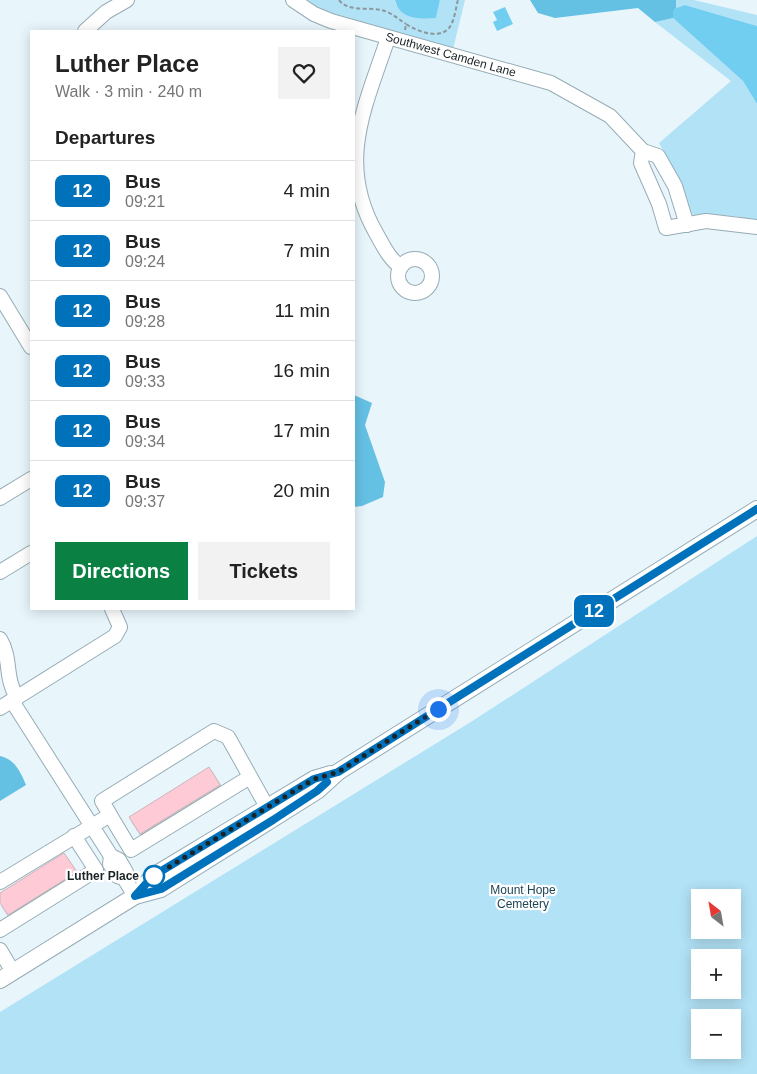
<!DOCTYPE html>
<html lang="en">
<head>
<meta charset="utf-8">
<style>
  :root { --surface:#fff; --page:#f2f2f2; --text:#222; --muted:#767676; --line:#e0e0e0; --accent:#0b8043 }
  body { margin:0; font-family:Arial,sans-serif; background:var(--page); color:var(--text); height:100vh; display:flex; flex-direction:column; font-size:19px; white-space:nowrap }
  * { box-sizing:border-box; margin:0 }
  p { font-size:16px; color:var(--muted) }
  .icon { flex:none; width:28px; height:28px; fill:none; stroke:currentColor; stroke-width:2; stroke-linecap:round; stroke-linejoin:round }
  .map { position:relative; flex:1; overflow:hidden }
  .details { position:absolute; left:30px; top:30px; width:325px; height:580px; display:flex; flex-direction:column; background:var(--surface); border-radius:0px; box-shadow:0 2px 12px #0003 }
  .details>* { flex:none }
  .badge { padding:0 10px; border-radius:8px; font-size:18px; line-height:32px }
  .needle { width:32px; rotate:329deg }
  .fabs { position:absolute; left:691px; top:889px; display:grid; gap:10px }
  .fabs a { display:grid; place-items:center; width:50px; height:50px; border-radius:0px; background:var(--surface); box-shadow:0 2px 12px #0003; font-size:25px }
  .you { position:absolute; width:25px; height:25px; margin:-12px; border:4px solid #fff; border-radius:50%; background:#1a73e8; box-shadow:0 0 0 8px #1a73e833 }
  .map>.badge { position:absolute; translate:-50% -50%; box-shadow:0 0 0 2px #fff }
  h2 { padding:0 25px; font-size:19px; line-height:45px }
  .round { display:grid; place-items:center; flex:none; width:52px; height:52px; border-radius:0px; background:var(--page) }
  .headline { display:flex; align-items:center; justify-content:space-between; height:85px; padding:0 25px }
  h1 { font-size:24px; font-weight:700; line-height:38px }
  .action { display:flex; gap:10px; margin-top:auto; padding:10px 25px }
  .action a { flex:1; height:58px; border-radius:0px; background:var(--accent); color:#fff; font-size:20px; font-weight:700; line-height:58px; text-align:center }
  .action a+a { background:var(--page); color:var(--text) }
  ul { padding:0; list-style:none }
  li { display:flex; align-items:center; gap:15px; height:60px; padding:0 25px; border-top:1px solid var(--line) }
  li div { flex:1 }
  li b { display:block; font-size:19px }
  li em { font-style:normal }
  li .badge { min-width:55px; font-weight:700; text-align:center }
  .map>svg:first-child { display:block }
</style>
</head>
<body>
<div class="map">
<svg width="757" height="1074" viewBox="0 0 757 1074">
  <defs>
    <filter id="shadow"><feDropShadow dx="2.5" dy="4" stdDeviation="0" flood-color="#0004"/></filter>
  </defs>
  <rect width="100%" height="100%" fill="#e8f6fc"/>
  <!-- green -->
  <g fill="#b2e2f6" fill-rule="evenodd">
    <polygon points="300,0 395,0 396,5 436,18 440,0 465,0 453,49 323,11"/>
    <polygon points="676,0 694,0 757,15 757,26 685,5 676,8"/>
    <polygon points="673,18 743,81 757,104 757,221 735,216 694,215 689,212 678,178 659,143 731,81 655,22"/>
    <path d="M757,536V1074H0V1012L474,720ZM700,898H732V930H700ZM700,958H732V990H700ZM700,1018H732V1050H700Z"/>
  </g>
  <!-- forest -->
  <g fill="#65c1e4">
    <polygon points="530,0 676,0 676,8 673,13 673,18 655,22 638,8 555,18 538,13"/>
    <polygon points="354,395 372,403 365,425 385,482 383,497 362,506 354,507"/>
    <path d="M0,756C15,759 21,773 26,785L0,801Z"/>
  </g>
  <!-- water -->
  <g fill="#72cef1">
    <path d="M395,0H440L436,18C419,19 400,20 395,0Z"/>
    <polygon points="685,5 757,26 757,104 743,81 673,18 673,13 676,8"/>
    <polygon points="505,7 513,24 497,31 493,22 497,20 493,12"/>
  </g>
  <!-- building -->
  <g fill="#fecad6" stroke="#cdb5ba" filter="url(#shadow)">
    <polygon points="209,767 220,785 140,834 129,817"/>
    <polygon points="64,853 77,872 8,915 0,903 0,893"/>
  </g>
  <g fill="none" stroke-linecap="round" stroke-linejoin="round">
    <defs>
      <g id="minor">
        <path id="s1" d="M293,0L314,14L331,21L551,83L610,116L643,151L658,156L675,186L687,225"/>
        <polyline points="85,31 106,12 127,0"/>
        <path d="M388,38C365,107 336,163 376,233C383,245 389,259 401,267"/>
        <polyline points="643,151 641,163 659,204 666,228 706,221 757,227"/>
        <circle cx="415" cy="276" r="17"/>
        <polyline points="0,296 31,347"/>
        <polyline points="0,498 31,479"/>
        <polyline points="0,572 31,553"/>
        <path d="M0,639C12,659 4,676 17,698"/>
        <polyline points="12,701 111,856 119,860 126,872 124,878"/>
        <polyline points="0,708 115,636 120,627 112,609"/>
        <polyline points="110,815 131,850 250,777"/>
        <polyline points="111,856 110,864 117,876 124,878 135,896"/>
        <polyline points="0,882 110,815 102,801 214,731 228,737 267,807"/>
        <polyline points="0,930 96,870 74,836"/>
        <polyline points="0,950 13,972"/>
      </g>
      <g id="major">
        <polyline points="135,896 161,889 317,791 338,772 757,509"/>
        <polyline points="0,980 135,896 153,876 314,779 331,774"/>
      </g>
    </defs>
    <!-- minor casing -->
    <use href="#minor" stroke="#96acb5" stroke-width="16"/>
    <!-- major casing -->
    <use href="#major" stroke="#96acb5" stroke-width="18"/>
    <!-- path -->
    <g stroke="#8b979c" stroke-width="2" stroke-dasharray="4 2.5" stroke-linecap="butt">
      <path d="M339,0C348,12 368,7 381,10C391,12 398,19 406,24"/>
      <path d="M405,30L406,24C418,32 444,42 452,23C455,16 456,7 458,0"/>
    </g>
    <!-- minor -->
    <use href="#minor" stroke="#fff" stroke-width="14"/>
    <!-- major -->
    <use href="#major" stroke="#fff" stroke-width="16"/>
  </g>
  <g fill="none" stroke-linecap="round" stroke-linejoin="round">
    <defs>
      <polyline id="line" points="327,782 317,791 273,820 161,889 135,896 153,876 314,779 338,772 757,509"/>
    </defs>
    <!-- line casing -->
    <use href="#line" stroke="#fff" stroke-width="11"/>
    <!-- line -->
    <use href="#line" stroke="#0072bc" stroke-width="8"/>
    <!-- walk -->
    <polyline stroke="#1a2326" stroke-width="5" stroke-dasharray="0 9" points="154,876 314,779 338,772 438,709"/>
  </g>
  <!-- markers -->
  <circle fill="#fff" stroke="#0072bc" stroke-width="2.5" cx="154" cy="876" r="10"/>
  <g text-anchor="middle" stroke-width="4.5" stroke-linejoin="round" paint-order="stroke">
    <!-- street labels -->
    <g font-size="12" fill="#1a2326" stroke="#fff">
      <text dy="4" stroke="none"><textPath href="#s1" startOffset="168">Southwest Camden Lane</textPath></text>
    </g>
    <!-- stop labels -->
    <g font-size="12" font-weight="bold" fill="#1a2326" stroke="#fff" text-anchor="end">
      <text x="139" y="880">Luther Place</text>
    </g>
    <!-- park labels -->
    <g font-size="12" fill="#1c4554" stroke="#fff">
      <text x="523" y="894">Mount Hope<tspan x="523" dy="14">Cemetery</tspan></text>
    </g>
  </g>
</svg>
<div class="fabs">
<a><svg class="needle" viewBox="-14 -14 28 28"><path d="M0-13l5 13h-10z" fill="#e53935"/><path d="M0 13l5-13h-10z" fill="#767676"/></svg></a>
<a>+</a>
<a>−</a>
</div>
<div class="you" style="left:438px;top:709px"></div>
<b class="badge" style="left:594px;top:611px;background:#0072bc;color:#fff">12</b>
<section class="details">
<div class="headline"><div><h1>Luther Place</h1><p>Walk · 3 min · 240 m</p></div><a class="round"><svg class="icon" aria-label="heart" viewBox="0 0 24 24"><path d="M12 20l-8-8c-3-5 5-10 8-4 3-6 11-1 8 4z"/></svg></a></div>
<h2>Departures</h2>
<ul>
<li><span class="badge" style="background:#0072bc;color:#fff">12</span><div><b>Bus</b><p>09:21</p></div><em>4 min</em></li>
<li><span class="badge" style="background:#0072bc;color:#fff">12</span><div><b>Bus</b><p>09:24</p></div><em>7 min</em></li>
<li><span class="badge" style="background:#0072bc;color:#fff">12</span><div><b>Bus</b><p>09:28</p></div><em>11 min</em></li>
<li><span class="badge" style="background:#0072bc;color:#fff">12</span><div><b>Bus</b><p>09:33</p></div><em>16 min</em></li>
<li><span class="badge" style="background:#0072bc;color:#fff">12</span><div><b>Bus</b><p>09:34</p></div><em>17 min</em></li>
<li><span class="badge" style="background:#0072bc;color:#fff">12</span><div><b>Bus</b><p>09:37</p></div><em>20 min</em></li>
</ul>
<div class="action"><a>Directions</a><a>Tickets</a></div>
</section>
</div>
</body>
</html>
